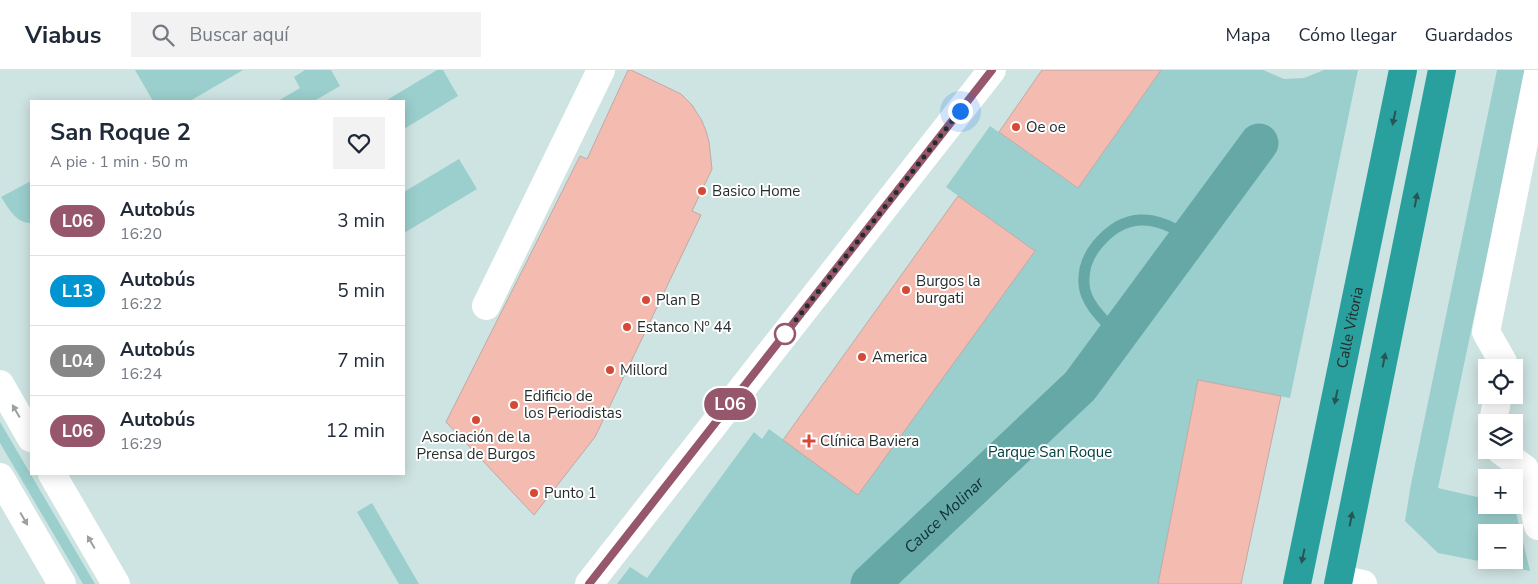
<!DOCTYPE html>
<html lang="es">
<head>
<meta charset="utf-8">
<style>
  :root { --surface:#fff; --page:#f2f2f3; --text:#1f2937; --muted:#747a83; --line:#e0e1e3 }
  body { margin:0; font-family:"Nunito Sans",sans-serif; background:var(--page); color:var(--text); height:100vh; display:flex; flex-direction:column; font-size:19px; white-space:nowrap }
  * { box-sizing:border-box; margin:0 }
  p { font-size:16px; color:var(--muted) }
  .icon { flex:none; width:28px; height:28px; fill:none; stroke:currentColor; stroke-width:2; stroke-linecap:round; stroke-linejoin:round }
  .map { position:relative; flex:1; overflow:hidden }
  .drawer { position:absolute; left:30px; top:30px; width:375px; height:375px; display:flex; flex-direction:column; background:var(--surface); border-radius:0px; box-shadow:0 2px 12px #0003 }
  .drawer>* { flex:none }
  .badge { padding:0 10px; border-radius:16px; font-size:18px; line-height:32px }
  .tools { position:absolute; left:1478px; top:289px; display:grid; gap:10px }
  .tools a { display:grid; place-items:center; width:45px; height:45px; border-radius:0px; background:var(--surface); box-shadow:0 2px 12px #0003; font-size:25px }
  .you { position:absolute; width:25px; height:25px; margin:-12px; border:4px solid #fff; border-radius:50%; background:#1a73e8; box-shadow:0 0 0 8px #1a73e833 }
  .map>.badge { position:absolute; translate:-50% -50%; box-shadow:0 0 0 2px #fff }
  .round { display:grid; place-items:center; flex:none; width:52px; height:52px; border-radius:0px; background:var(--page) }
  .summary { display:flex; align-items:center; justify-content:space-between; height:85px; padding:0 20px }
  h1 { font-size:24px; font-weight:700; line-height:38px }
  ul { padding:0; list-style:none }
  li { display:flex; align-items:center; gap:15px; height:70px; padding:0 20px; border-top:1px solid var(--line) }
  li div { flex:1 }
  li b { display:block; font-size:19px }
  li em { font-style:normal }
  li .badge { min-width:55px; font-weight:700; text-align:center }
  header { display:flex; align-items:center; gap:30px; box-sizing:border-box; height:70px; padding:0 25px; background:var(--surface); border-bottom:1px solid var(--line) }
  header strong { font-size:24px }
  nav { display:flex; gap:28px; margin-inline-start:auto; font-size:18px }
  .search { width:350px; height:45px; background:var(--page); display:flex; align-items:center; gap:12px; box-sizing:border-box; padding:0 18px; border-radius:0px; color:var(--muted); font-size:19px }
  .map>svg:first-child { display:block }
</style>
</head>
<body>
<header>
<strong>Viabus</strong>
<div class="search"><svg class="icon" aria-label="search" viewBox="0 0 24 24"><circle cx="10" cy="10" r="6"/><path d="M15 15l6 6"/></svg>Buscar aquí</div>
<nav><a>Mapa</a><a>Cómo llegar</a><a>Guardados</a></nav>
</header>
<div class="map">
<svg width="1538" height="514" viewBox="0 0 1538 514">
  <rect width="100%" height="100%" fill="#cee4e2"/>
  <!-- green -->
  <g fill="#9acfcd" fill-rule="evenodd">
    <polygon points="135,0 243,0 190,31 153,31"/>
    <polygon points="305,0 331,0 340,16 314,31 278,31 300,18 294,7"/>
    <polygon points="437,0 443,0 458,26 404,59 404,31 388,31 387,30"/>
    <polygon points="1161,0 1263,0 1284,9 1304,8 1324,0 1358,0 1290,328 1198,310 1158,514 617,514 630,497 647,508 754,362 762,369 769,359 858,424 1035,181 946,117 990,56 1078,118"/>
    <path d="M1497,0H1526L1438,418L1486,429V435L1514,434L1530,501L1438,483L1405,451L1411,414ZM1486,462H1514V490H1486Z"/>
    <polygon points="459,89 477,119 404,163 404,122"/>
    <path d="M31,111V153C16,153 9,139 1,127Z"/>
    <polygon points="0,352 95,514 83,514 0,373"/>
    <polygon points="372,433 419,514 399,514 357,442"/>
  </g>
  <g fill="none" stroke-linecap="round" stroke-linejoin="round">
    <!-- stream -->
    <path stroke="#66a8a6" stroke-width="11" d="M1118,265C1105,251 1085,234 1084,214C1083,199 1088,186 1097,175C1125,141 1155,145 1189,167"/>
    <!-- canal -->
    <path stroke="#66a8a6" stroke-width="39" id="s1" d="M870,514L1080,316L1259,73"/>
  </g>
  <!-- building -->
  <g fill="#f4bbb1" stroke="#beaaa7">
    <polygon points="628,0 631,0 681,24 692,35 702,51 706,61 709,72 712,99 692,141 701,145 595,367 534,445 446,352 580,86 587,89"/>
    <polygon points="1042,0 1161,0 1078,118 999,62"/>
    <polygon points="958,126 1035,181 858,425 783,370"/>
    <polygon points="1198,310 1281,326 1241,514 1158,514"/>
  </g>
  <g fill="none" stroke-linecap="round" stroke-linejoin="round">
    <!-- minor -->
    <g stroke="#fff" stroke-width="28">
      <polyline points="486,236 601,0"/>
      <polyline points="1502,298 1503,292 1486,262 1538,3"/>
      <polyline points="0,314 31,368"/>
      <polyline points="1493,352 1498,325"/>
      <polyline points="1500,380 1525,399 1538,456"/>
      <polyline points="52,404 116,514"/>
      <polyline points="0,407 62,514"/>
      <polyline points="1339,509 1363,514"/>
      <polyline points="589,514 992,0"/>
    </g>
    <!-- highway -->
    <g stroke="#29a09e" stroke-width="28">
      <path id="s2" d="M1297,514L1403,0"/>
      <polyline points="1338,514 1442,0"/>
    </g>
  </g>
  <!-- one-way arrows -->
  <defs><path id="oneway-solid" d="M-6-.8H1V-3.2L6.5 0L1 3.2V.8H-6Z" transform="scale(1.25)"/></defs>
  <g fill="#265554">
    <use href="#oneway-solid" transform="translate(1394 48) rotate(102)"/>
    <use href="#oneway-solid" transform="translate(1416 130) rotate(-79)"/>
    <use href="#oneway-solid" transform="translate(1384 290) rotate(-79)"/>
    <use href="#oneway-solid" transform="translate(1336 327) rotate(102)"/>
    <use href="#oneway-solid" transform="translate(1351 449) rotate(-79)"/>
    <use href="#oneway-solid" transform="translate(1303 486) rotate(102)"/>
  </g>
  <g fill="#9ca0a0">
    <use href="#oneway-solid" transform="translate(16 341) rotate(-120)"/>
    <use href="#oneway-solid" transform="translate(24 449) rotate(60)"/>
    <use href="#oneway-solid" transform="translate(91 472) rotate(-120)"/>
  </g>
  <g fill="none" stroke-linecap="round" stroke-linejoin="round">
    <defs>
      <polyline id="line" points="589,514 992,0"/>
    </defs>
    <!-- line casing -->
    <use href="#line" stroke="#fff" stroke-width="11"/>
    <!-- line -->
    <use href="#line" stroke="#96576d" stroke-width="8"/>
    <!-- walk -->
    <polyline stroke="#242d2c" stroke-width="5" stroke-dasharray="0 9" points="785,264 960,41"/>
  </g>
  <!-- markers -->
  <g fill="#d64937" stroke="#fff" stroke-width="2">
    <circle cx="1016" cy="57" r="5"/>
    <circle cx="702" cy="121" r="5"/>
    <circle cx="906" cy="220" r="5"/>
    <circle cx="646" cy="230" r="5"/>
    <circle cx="627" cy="257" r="5"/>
    <circle cx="862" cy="287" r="5"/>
    <circle cx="610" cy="300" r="5"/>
    <circle cx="514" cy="335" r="5"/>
    <circle cx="476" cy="350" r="5"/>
    <path d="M806.5 363.5h5v5h5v5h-5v5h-5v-5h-5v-5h5z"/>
    <circle cx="534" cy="423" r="5"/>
  </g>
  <circle fill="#fff" stroke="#96576d" stroke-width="2.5" cx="785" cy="264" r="10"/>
  <g text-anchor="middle" stroke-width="4" stroke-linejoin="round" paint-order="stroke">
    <!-- poi labels -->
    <g font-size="15" fill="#242d2c" stroke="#fff" text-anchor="start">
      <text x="1026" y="62">Oe oe</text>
      <text x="712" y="126">Basico Home</text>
      <text x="916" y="216">Burgos la<tspan x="916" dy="17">burgati</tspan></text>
      <text x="656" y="235">Plan B</text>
      <text x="637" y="262">Estanco Nº 44</text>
      <text x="872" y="292">America</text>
      <text x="620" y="305">Millord</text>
      <text x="524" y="331">Edificio de<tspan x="524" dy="17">los Periodistas</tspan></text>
      <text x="476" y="372" text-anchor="middle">Asociación de la<tspan x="476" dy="17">Prensa de Burgos</tspan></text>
      <text x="820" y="376">Clínica Baviera</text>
      <text x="544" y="428">Punto 1</text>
    </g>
    <!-- street labels -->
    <g font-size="15" fill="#242d2c" stroke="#fff">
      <text dy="5" stroke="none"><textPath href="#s2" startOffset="262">Calle Vitoria</textPath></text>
    </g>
    <!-- park labels -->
    <g font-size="15" fill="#004140" stroke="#fff">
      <text x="1050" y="387">Parque San Roque</text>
    </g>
    <!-- water labels -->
    <g font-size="16" font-style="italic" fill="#0e302f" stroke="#fff">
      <text dy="6" stroke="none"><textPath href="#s1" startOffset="101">Cauce Molinar</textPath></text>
    </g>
  </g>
</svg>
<div class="tools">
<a><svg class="icon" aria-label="locate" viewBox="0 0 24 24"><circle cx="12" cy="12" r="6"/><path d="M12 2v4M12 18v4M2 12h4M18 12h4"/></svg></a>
<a><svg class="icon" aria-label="layers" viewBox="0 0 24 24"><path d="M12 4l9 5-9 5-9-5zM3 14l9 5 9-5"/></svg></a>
<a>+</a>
<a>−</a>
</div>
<div class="you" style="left:960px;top:41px"></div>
<b class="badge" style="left:730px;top:334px;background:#96576d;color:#fff">L06</b>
<section class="drawer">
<div class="summary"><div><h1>San Roque 2</h1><p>A pie · 1 min · 50 m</p></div><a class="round"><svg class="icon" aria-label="heart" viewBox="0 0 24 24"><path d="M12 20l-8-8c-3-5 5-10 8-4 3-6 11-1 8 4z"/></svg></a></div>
<ul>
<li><span class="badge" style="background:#96576d;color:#fff">L06</span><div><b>Autobús</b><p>16:20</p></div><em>3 min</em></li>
<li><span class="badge" style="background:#0094d1;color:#fff">L13</span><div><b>Autobús</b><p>16:22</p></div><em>5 min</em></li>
<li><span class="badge" style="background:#878787;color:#fff">L04</span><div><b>Autobús</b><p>16:24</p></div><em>7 min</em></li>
<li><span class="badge" style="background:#96576d;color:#fff">L06</span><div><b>Autobús</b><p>16:29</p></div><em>12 min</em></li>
</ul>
</section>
</div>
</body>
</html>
